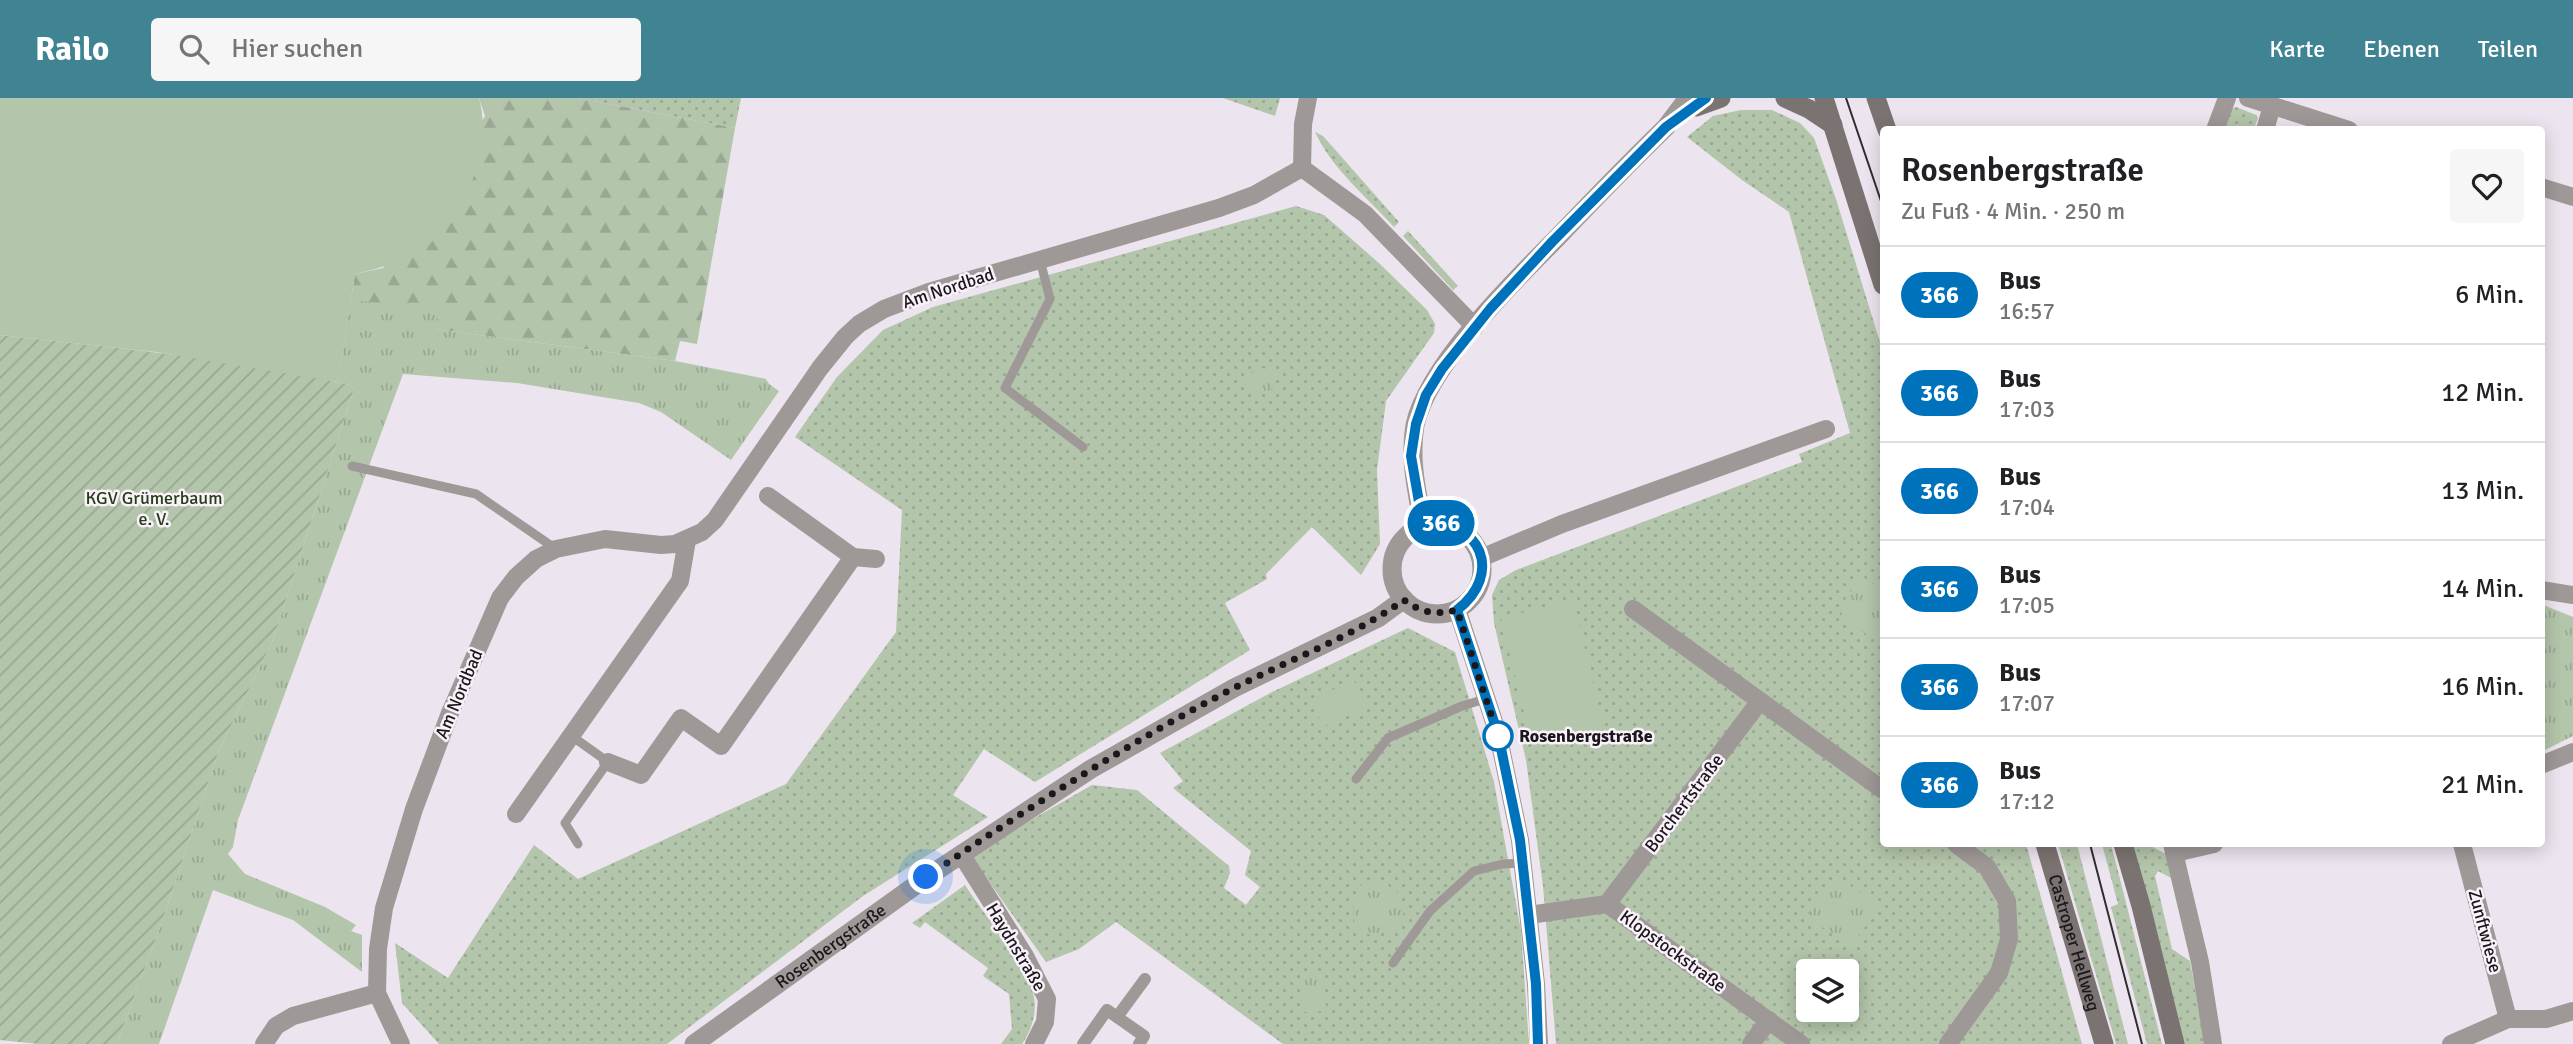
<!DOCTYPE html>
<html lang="de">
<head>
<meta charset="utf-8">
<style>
  :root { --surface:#fff; --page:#f6f6f6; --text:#202124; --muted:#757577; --line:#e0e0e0; --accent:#408493 }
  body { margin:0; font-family:Signika,sans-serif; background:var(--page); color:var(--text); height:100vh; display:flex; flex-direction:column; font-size:26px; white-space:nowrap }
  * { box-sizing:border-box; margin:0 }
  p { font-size:23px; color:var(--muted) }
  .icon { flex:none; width:38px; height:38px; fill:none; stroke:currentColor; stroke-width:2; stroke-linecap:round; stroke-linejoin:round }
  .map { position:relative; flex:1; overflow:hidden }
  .panel { position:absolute; left:1880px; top:28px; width:665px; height:721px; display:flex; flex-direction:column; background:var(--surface); border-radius:7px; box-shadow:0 4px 18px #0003 }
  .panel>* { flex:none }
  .badge { padding:0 14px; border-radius:23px; font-size:24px; line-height:46px }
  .fabs { position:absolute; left:1796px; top:861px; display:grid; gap:14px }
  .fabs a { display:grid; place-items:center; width:63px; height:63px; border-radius:7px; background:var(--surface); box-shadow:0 4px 18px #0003; font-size:35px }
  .you { position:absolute; width:35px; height:35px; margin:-18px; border:5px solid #fff; border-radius:50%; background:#1a73e8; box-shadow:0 0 0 10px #1a73e833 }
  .map>.badge { position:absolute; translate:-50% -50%; box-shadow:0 0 0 4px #fff }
  .round { display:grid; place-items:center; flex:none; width:74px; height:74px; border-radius:7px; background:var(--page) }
  .summary { display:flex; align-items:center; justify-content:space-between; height:119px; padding:0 21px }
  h1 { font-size:33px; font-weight:600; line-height:52px }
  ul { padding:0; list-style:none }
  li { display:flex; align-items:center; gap:21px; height:98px; padding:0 21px; border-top:2px solid var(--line) }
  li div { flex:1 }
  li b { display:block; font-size:26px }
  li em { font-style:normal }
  li .badge { min-width:77px; font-weight:700; text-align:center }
  header { display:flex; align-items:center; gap:42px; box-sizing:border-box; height:98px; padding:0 35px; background:var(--accent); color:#fff }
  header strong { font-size:33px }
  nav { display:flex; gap:38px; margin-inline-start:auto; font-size:24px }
  .search { width:490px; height:63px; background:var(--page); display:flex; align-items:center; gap:18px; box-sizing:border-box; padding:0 24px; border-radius:7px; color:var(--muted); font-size:26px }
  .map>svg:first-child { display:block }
</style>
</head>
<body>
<header>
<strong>Railo</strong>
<div class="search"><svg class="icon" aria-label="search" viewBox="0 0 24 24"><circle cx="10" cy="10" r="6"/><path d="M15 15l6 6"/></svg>Hier suchen</div>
<nav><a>Karte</a><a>Ebenen</a><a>Teilen</a></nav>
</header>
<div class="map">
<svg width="2573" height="946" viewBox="0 0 2573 946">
  <defs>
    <pattern id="grass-dots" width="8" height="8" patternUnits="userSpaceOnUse" patternTransform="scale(1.75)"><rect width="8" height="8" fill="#b3c5ab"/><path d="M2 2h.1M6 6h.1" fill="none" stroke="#99a893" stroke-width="1.8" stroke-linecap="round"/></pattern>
    <pattern id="forest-firs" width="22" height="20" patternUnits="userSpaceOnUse" patternTransform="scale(1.75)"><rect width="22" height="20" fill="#b3c5ab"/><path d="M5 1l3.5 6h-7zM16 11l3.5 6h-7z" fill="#99a893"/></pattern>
    <pattern id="park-tufts" width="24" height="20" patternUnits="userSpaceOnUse" patternTransform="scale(1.75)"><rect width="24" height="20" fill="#b3c5ab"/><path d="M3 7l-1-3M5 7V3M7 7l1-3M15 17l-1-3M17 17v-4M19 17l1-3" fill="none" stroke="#99a893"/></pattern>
    <pattern id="garden-furrows" width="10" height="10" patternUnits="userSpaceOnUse" patternTransform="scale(1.75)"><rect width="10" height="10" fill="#b3c5ab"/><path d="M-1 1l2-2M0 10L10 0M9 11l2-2" fill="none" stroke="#99a893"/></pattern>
  </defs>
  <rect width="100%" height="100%" fill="#ece4ee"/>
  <!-- grass -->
  <g fill="url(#grass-dots)" fill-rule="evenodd">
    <polygon points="577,0 741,0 735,30"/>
    <polygon points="1223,0 1280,0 1275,18"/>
    <polygon points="2236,9 2256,17 2258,20 2254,31 2224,32 2232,11"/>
    <path d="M1741,12H1772L1800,25L1814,40L1836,101L1883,254V746H2026L2082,946H1556L1543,788L1526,662L1494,525L1492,497L1499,482L1516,472L1802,364L1799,356L1850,335L1789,114L1742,82L1687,39L1713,18ZM1808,873H1846V912H1808Z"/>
    <path d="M1315,34L1323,38L1399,124L1394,129C1367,99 1332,71 1315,34Z"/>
    <polygon points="1296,108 1324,117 1380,166 1427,212 1435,226 1434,235 1386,303 1377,372 1380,446 1361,477 1312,429 1266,476 1267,481 1225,505 1250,552 1035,684 984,651 953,697 988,719 863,798 667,946 439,946 402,905 395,845 448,880 534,747 578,781 786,686 896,534 902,412 795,339 837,279 883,232 933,209"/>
    <polygon points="1408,133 1458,188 1453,192 1403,138"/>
    <polygon points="1408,530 1455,554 1494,684 1521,833 1529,946 1283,946 1116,824 1079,851 1046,864 970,757 1092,687 1137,692 1229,768 1230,775 1224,790 1246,807 1260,789 1245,777 1251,753 1173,690 1183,683 1160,655 1272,594"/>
    <polygon points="2058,746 2077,746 2128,946 2116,946"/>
    <polygon points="2102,746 2111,746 2162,946 2147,946 2111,809 2118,806"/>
    <polygon points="2132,746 2147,746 2166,756 2171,780 2158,773 2155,778 2172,851 2190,863 2205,946 2182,946"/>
    <path d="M965,787C981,812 1030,873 1034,899C1037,916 1031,933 1022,946H1001L1012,931L1009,896L983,878L988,870L925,824L920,830L912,825Z"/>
  </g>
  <!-- forest -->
  <polygon fill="url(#forest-firs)" points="479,0 577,0 735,30 697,246 680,243 675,263 434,231 355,288 338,284 355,176 383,170 485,18"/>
  <!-- park -->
  <g fill="url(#park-tufts)">
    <polygon points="351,202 438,211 435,231 675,263 766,281 769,286 779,293 731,362 661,314 639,305 517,285 403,276 238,722 233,749 228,756 245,776 325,809 356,827 351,833 362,837 362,874 293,822 213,792 159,946 117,946 162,824 219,652 273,542 355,288 338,284"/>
    <circle cx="1261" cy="283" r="13"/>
    <polygon points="1862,478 1883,493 1883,536 1877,544 1836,514"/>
    <polygon points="2541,506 2573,519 2573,638 2541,654"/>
    <polygon points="1837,778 1880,809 1850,849 1807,818"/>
    <path d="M1365,782L1385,785L1400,796L1404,815L1395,829L1372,838L1355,828C1352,808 1352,797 1365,782Z"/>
    <polygon points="1324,874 1326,913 1302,914 1300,875"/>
  </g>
  <!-- garden -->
  <path fill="url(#garden-furrows)" d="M0,237C119,250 238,261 355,288L273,542L219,652L162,824L117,946H39L0,942Z"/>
  <!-- pitch -->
  <g fill="#b3c5ab">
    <path d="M0,0H479C492,45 469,112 434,142C412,161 382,170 355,176L338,284L156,254L0,237Z"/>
    <polygon points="1573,502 1604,629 1532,647 1501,520"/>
    <polygon points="1354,582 1366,609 1323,629 1311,602"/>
  </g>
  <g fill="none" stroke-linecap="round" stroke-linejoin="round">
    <!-- service -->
    <g stroke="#9e9897" stroke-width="9">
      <polyline points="1040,162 1050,201 1005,290 1083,349"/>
      <polyline points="352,368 476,396 556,451"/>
      <polyline points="573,639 608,664 565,725 578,746"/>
      <polyline points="1356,681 1388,640 1462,608 1485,601"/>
      <polyline points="1393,865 1430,813 1474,773 1503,766 1523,765"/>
    </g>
    <!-- pedestrian -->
    <g stroke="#9e9897" stroke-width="12">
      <polyline points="1117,919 1145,881"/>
      <polyline points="1083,946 1107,912 1144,938 1139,946"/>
    </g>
    <!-- minor -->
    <g stroke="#9e9897" stroke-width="18">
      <polyline points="2248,0 2349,32"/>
      <polyline points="2215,32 2227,0"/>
      <polyline points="2265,32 2272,8"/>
      <polyline points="1302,70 1365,116 1475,229"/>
      <polyline points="1302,70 1303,26 1308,0"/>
      <polyline points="2541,89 2573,99"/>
      <polyline points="853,459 876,461"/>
      <polyline points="1481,460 1562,426 1826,331"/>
      <polyline points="2541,492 2573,497"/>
      <polyline points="1457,511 1498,636 1520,742 1536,886 1539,946"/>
      <polyline points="1633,511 1883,692"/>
      <polyline points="608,664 641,677 681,620 721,648 853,459 768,398"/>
      <polyline points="2541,667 2573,654"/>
      <polyline points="516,716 680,483 687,442"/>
      <polyline points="2172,746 2200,864 2213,946"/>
      <polyline points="2462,746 2508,921"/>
      <polyline points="2175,755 2214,746"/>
      <polyline points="961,756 1025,858 1047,901 1045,924 1034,946"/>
      <polyline points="1607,806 1760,603"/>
      <polyline points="1529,817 1607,806 1801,946"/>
      <polyline points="264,946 276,928 293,918 377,895"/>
      <polyline points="401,946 377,895 378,851 384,810 414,711 450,615 500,500 516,479 536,461 556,451 605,441 661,447 675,446 702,434 715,422 820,270 845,239 859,226 884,211 929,194 1219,110 1254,97 1302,70"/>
      <polyline points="1751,946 1769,922"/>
      <polyline points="1948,946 1999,875 2009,841 2007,803 1987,769 1956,746"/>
      <polyline points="2451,946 2508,921 2546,921 2573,913"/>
    </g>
    <!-- tertiary -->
    <g stroke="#9e9897" stroke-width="19">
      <circle cx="1437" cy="471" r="45"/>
      <path d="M1423,427C1417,394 1409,361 1415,327C1428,267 1514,183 1558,139C1593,102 1629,65 1666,29L1688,0"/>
      <path id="s1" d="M694,946L927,779L1091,671L1234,590L1378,520L1404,501"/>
    </g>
    <!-- secondary -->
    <g stroke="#7b7371" stroke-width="19">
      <polyline points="1785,0 1809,11 1833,27"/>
      <polyline points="1824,0 1883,187"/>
      <polyline points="1876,0 1887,32"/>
      <polyline points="1696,9 1721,0"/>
      <path id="s2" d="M2045,746L2104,946"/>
      <polyline points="2123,746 2141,808 2175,946"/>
    </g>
    <!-- tram -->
    <g stroke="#302d31" stroke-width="2">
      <polyline points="1846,0 1883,109"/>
      <polyline points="2090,746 2142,946"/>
    </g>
  </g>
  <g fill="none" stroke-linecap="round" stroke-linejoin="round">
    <defs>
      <path id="line" d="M1538,946L1536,886L1520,742L1498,636L1457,512C1504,476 1481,420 1423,427L1411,358L1416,326L1426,297L1442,271L1490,211L1552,144L1666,29L1706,0"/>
    </defs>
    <!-- line casing -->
    <use href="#line" stroke="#fff" stroke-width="16"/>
    <!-- line -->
    <use href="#line" stroke="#0072bc" stroke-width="10"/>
    <!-- walk -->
    <path stroke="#1b181b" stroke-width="7" stroke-dasharray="0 12.6" d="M926,779C1026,712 1127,645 1234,590C1291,561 1352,539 1404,502C1421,515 1436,517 1457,512L1498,638"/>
  </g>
  <!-- markers -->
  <circle fill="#fff" stroke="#0072bc" stroke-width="3.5" cx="1498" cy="638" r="14"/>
  <g text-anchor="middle" stroke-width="5" stroke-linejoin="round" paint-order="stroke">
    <!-- street labels -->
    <g font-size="18" fill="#1b181b" stroke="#faf1fb">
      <text transform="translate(948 190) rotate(-18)" y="6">Am Nordbad</text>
      <text transform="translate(459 596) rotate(-67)" y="6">Am Nordbad</text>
      <text transform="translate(1684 705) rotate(-53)" y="6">Borchertstraße</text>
      <text transform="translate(2485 833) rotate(75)" y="6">Zunftwiese</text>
      <text dy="6" stroke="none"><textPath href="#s2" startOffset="103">Castroper Hellweg</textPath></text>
      <text dy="6" stroke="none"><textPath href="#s1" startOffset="168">Rosenbergstraße</textPath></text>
      <text transform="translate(1016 849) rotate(59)" y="6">Haydnstraße</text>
      <text transform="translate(1673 853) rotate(36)" y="6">Klopstockstraße</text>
    </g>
    <!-- park labels -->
    <g font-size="18" fill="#233f14" stroke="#faf1fb">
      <text x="154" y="406">KGV Grümerbaum<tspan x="154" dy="21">e. V.</tspan></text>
    </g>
    <!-- stop labels -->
    <g font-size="18" font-weight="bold" fill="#1b181b" stroke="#faf1fb" text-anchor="start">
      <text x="1519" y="644">Rosenbergstraße</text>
    </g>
  </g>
</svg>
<div class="fabs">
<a><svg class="icon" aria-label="layers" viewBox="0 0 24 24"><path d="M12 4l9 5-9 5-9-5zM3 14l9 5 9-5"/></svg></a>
</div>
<div class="you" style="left:926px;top:779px"></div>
<b class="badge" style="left:1441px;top:425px;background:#0072bc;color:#fff">366</b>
<section class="panel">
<div class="summary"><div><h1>Rosenbergstraße</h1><p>Zu Fuß · 4 Min. · 250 m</p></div><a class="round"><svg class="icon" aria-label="heart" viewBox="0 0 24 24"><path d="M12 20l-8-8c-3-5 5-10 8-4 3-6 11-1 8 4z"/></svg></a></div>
<ul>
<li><span class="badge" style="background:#0072bc;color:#fff">366</span><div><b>Bus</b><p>16:57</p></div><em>6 Min.</em></li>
<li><span class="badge" style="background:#0072bc;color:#fff">366</span><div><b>Bus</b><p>17:03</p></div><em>12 Min.</em></li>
<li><span class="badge" style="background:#0072bc;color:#fff">366</span><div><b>Bus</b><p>17:04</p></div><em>13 Min.</em></li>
<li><span class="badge" style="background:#0072bc;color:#fff">366</span><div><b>Bus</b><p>17:05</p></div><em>14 Min.</em></li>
<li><span class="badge" style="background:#0072bc;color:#fff">366</span><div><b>Bus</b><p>17:07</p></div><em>16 Min.</em></li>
<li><span class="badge" style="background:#0072bc;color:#fff">366</span><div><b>Bus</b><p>17:12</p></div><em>21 Min.</em></li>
</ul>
</section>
</div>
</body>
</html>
